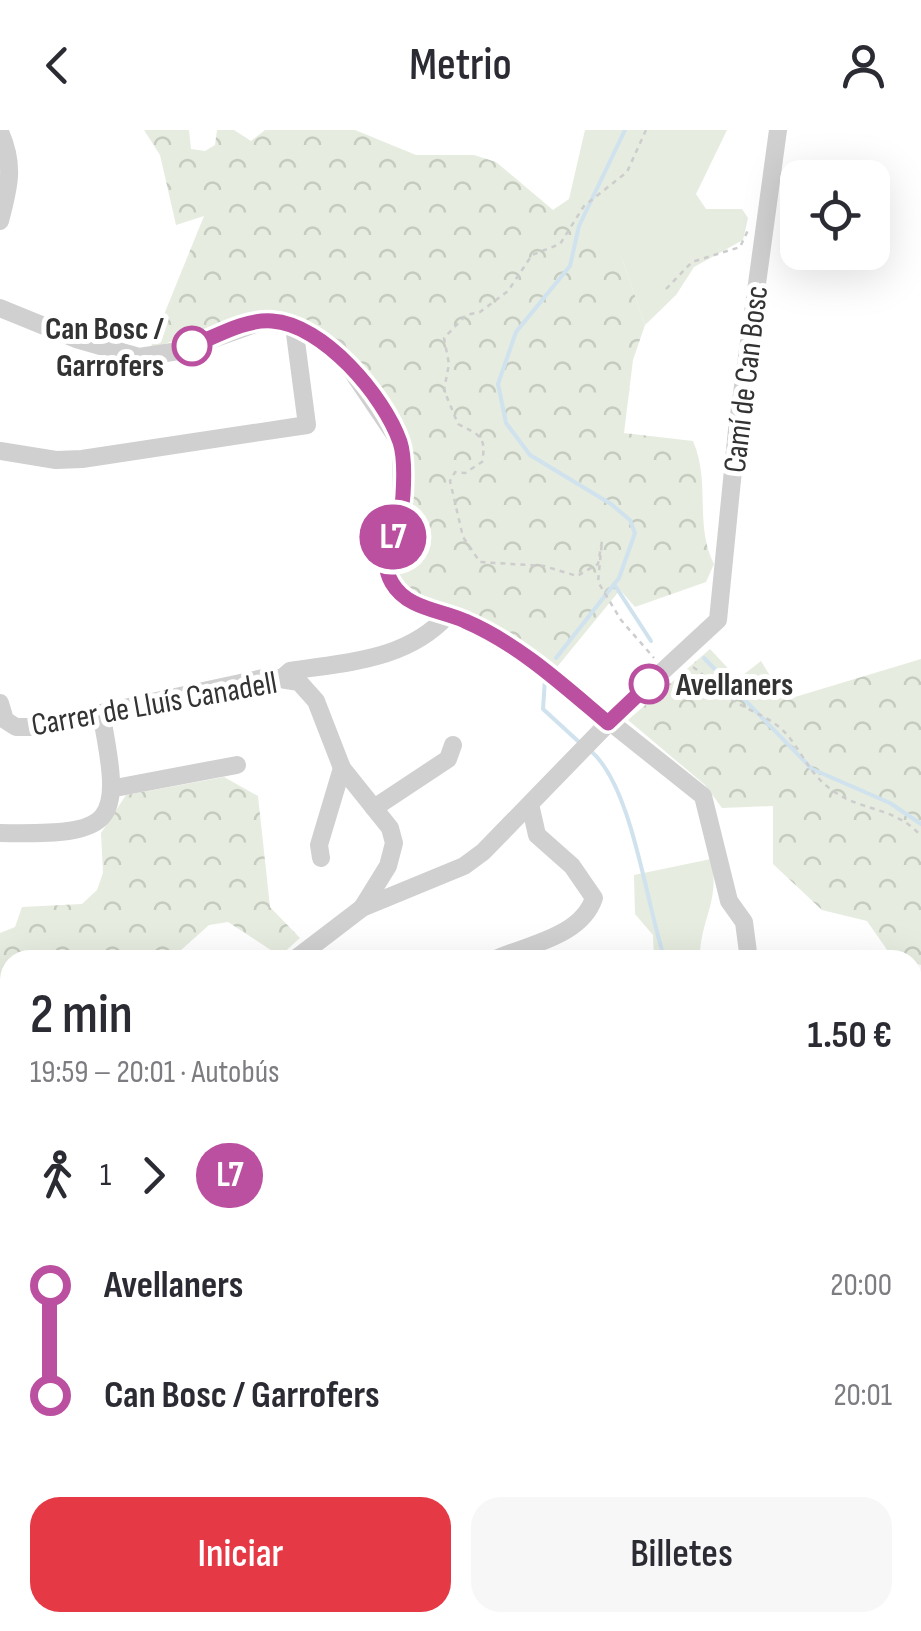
<!DOCTYPE html>
<html lang="es">
<head>
<meta charset="utf-8">
<style>
  :root { --surface:#fff; --page:#f7f7f7; --text:#2b2b33; --muted:#7c7c81; --accent:#e63946 }
  body { margin:0; font-family:"Sofia Sans Condensed",sans-serif; background:var(--page); color:var(--text); height:100vh; display:flex; flex-direction:column; font-size:38px; white-space:nowrap }
  * { box-sizing:border-box; margin:0 }
  p { font-size:32px; color:var(--muted) }
  .icon { flex:none; width:55px; height:55px; fill:none; stroke:currentColor; stroke-width:2; stroke-linecap:round; stroke-linejoin:round }
  .map { position:relative; flex:1; overflow:hidden }
  .side { position:absolute; left:0px; top:820px; width:922px; height:682px; display:flex; flex-direction:column; background:var(--surface); border-radius:30px 30px 0 0; box-shadow:0 10px 40px #0002 }
  .side>* { flex:none }
  .badge { padding:0 20px; border-radius:32px; font-size:35px; line-height:65px }
  .tools { position:absolute; left:780px; top:30px; display:grid; gap:20px }
  .tools a { display:grid; place-items:center; width:110px; height:110px; border-radius:20px; background:var(--surface); box-shadow:0 10px 40px #0002; font-size:50px }
  .map>.badge { position:absolute; translate:-50% -50%; box-shadow:0 0 0 5px #fff }
  .legs { display:flex; align-items:center; gap:15px; height:110px; padding:0 30px; font-size:32px }
  .legs p { margin-inline-start:auto }
  .head { display:flex; align-items:center; justify-content:space-between; height:170px; padding:0 30px }
  h1 { font-size:55px; font-weight:600; line-height:75px }
  .cta { display:flex; gap:20px; margin-top:auto; padding:20px 30px }
  .cta a { flex:1; height:115px; border-radius:30px; background:var(--accent); color:#fff; font-size:40px; font-weight:600; line-height:115px; text-align:center }
  .cta a+a { background:var(--page); color:var(--text) }
  ul { padding:0 30px; list-style:none }
  li { display:flex; align-items:center; gap:35px; height:110px; font-size:38px }
  li i { display:grid; place-items:center; width:15px; height:100%; margin:0 12px; background:currentColor }
  li i::after { content:''; width:25px; height:25px; margin:-12px; border:8px solid; border-radius:50%; background:var(--surface) }
  li p { margin-inline-start:auto }
  li:first-child i { background:linear-gradient(#0000 50%,currentColor 0) }
  li:last-child i { background:linear-gradient(currentColor 50%,#0000 0) }
  header { display:flex; justify-content:space-between; align-items:center; height:130px; padding:0 30px; background:var(--surface); font-size:45px; font-weight:600 }
  .map>svg:first-child { display:block }
</style>
</head>
<body>
<header><svg class="icon" aria-label="back" viewBox="0 0 24 24"><path d="M15 5l-7 7 7 7"/></svg>Metrio<svg class="icon" aria-label="person" viewBox="0 0 24 24"><circle cx="12" cy="8" r="4"/><path d="M4 21q1-7 8-7t8 7"/></svg></header>
<div class="map">
<svg width="921" height="1501" viewBox="0 0 921 1501">
  <defs>
    <pattern id="forest-crowns" width="20" height="18" patternUnits="userSpaceOnUse" patternTransform="scale(2.5)"><rect width="20" height="18" fill="#e6ecdf"/><path d="M2 6a3 3 0 1 1 6 0M12 15a3 3 0 1 1 6 0" fill="none" stroke="#c6cbc0"/></pattern>
  </defs>
  <rect width="100%" height="100%" fill="#fff"/>
  <!-- green -->
  <g fill="#e6ecdf">
    <polygon points="585,0 727,0 696,64 706,79 742,79 748,88 743,110 694,137 676,165 645,195 623,131 553,80 569,69"/>
    <path d="M711,729C721,773 699,790 700,830H654L653,805L635,784L634,745Z"/>
  </g>
  <!-- forest -->
  <g fill="url(#forest-crowns)">
    <path d="M144,0H189L191,19L205,21L215,15L217,0H234L251,11L265,0H355L416,25H474L496,32L553,80L605,111L623,131L645,195L633,230L624,303L693,311C711,352 694,395 714,434L706,452L635,477L620,460L557,537L505,502L420,468L397,448C398,415 412,385 412,351C411,308 394,282 369,249C289,144 255,185 150,219L204,86L176,95L160,25Z"/>
    <polygon points="710,519 738,549 761,531 785,570 921,529 921,835 892,827 867,791 822,780 773,734 773,676 722,678 705,655 628,590"/>
    <polygon points="224,647 258,666 270,777 300,808 280,826 228,792 209,795 170,830 10,830 10,963 0,979 0,803 15,797 22,777 82,774 97,760 103,743 101,703 126,665"/>
    <polygon points="10,1333 10,1459 0,1454 0,1335"/>
    <polygon points="0,1475 10,1479 10,1492 431,1492 431,1501 0,1501"/>
  </g>
  <g fill="none" stroke-linecap="round" stroke-linejoin="round">
    <!-- stream -->
    <g stroke="#cfe2ee" stroke-width="4">
      <polyline points="614,454 651,511"/>
      <polyline points="556,528 619,448 635,403 630,390 611,374 530,325 506,293 498,254 516,202 570,136 579,96 625,0"/>
      <polyline points="704,528 812,639 890,673 921,694"/>
      <polyline points="545,549 543,579 579,612"/>
      <path d="M591,621C633,658 646,774 665,830"/>
      <polyline points="482,1492 485,1501"/>
    </g>
    <!-- path -->
    <g stroke="#cdcdcd" stroke-width="2.5" stroke-dasharray="5 5" stroke-linecap="butt">
      <path d="M646,0L627,42L584,76L560,114L532,125L508,161L480,182L466,185L444,208L449,234L444,260L458,294C479,305 487,306 482,332L465,343L455,342L450,351L463,407L480,432L544,436L577,446L598,434L602,411L598,452L621,490L654,528"/>
      <polyline points="666,159 692,132 740,117 749,98"/>
      <path d="M693,537C706,546 716,558 729,567C748,582 772,586 788,606C804,625 810,645 832,660C861,682 895,676 921,706"/>
    </g>
    <!-- minor -->
    <g stroke="#d0d0d0" stroke-width="18">
      <path d="M0,2C15,35 9,57 0,91"/>
      <polyline points="0,178 76,209 139,227 179,221 264,191 294,196 337,219 401,314 402,375 386,428 393,456 417,475 467,491 535,532 703,666 729,771 744,792 749,830"/>
      <polyline points="0,321 56,330 82,329 307,295 294,196"/>
      <path d="M283,547L290,541C346,532 406,531 448,485"/>
      <polyline points="0,573 5,590 16,597 36,597 268,547 299,552 316,571 342,638 390,698 394,713 388,736 362,778"/>
      <polyline points="115,658 237,635"/>
      <polyline points="374,678 448,629 453,615"/>
      <path d="M0,703C117,705 123,696 101,583"/>
      <polyline points="321,728 319,715 342,638"/>
      <polyline points="294,830 362,778 464,736 483,722 624,577 718,490 737,300 778,0"/>
      <path d="M494,830C528,814 581,807 594,768L572,736L537,705L530,674"/>
      <polyline points="912,961 921,989"/>
      <polyline points="0,1090 10,1085"/>
      <polyline points="0,1187 10,1189"/>
      <polyline points="0,1468 10,1471"/>
      <polyline points="441,1492 444,1501"/>
      <polyline points="641,1501 643,1492"/>
      <polyline points="798,1501 804,1492"/>
      <polyline points="842,1501 842,1492"/>
    </g>
  </g>
  <g fill="none" stroke-linecap="round" stroke-linejoin="round">
    <defs>
      <path id="line-1" d="M192,216C217,206 245,189 272,191C323,194 384,266 400,312C405,327 404,349 403,365C402,395 375,425 392,453C407,479 441,480 465,491C519,514 564,556 608,593L649,554"/>
    </defs>
    <!-- line-1 casing -->
    <use href="#line-1" stroke="#fff" stroke-width="22"/>
    <!-- line-1 -->
    <use href="#line-1" stroke="#bb50a0" stroke-width="15"/>
  </g>
  <!-- markers -->
  <g fill="#fff" stroke="#bb50a0" stroke-width="5">
    <circle cx="192" cy="216" r="18"/>
    <circle cx="649" cy="554" r="18"/>
  </g>
  <g text-anchor="middle" stroke-width="10" stroke-linejoin="round" paint-order="stroke">
    <!-- stop labels -->
    <g font-size="32" font-weight="bold" fill="#333" stroke="#fff" text-anchor="end">
      <text x="164" y="209">Can Bosc /<tspan x="164" dy="37">Garrofers</tspan></text>
      <text x="676" y="565" text-anchor="start">Avellaners</text>
    </g>
    <!-- street labels -->
    <g font-size="32" fill="#333" stroke="#fff">
      <text transform="translate(745 249) rotate(-83)" y="11">Camí de Can Bosc</text>
      <text transform="translate(154 573) rotate(-10)" y="11">Carrer de Lluís Canadell</text>
    </g>
  </g>
</svg>
<div class="tools">
<a><svg class="icon" aria-label="locate" viewBox="0 0 24 24"><circle cx="12" cy="12" r="6"/><path d="M12 2v4M12 18v4M2 12h4M18 12h4"/></svg></a>
</div>
<b class="badge" style="left:393px;top:407px;background:#bb50a0;color:#fff">L7</b>
<section class="side">
<div class="head"><div><h1>2 min</h1><p>19:59 – 20:01 · Autobús</p></div><b>1.50 €</b></div>
<div class="legs"><svg class="icon" aria-label="walk" viewBox="0 0 24 24"><circle cx="13" cy="4" r="2"/><path d="M13 8l-2 6 4 7M11 14l-3 7M7 12l3-4h3l4 4"/></svg>1<svg class="icon" aria-label="forward" viewBox="0 0 24 24"><path d="M9 5l7 7-7 7"/></svg><b class="badge" style="background:#bb50a0;color:#fff">L7</b></div>
<ul>
<li><i style="color:#bb50a0"></i><b>Avellaners</b><p>20:00</p></li>
<li><i style="color:#bb50a0"></i><b>Can Bosc / Garrofers</b><p>20:01</p></li>
</ul>
<div class="cta"><a>Iniciar</a><a>Billetes</a></div>
</section>
</div>
</body>
</html>
